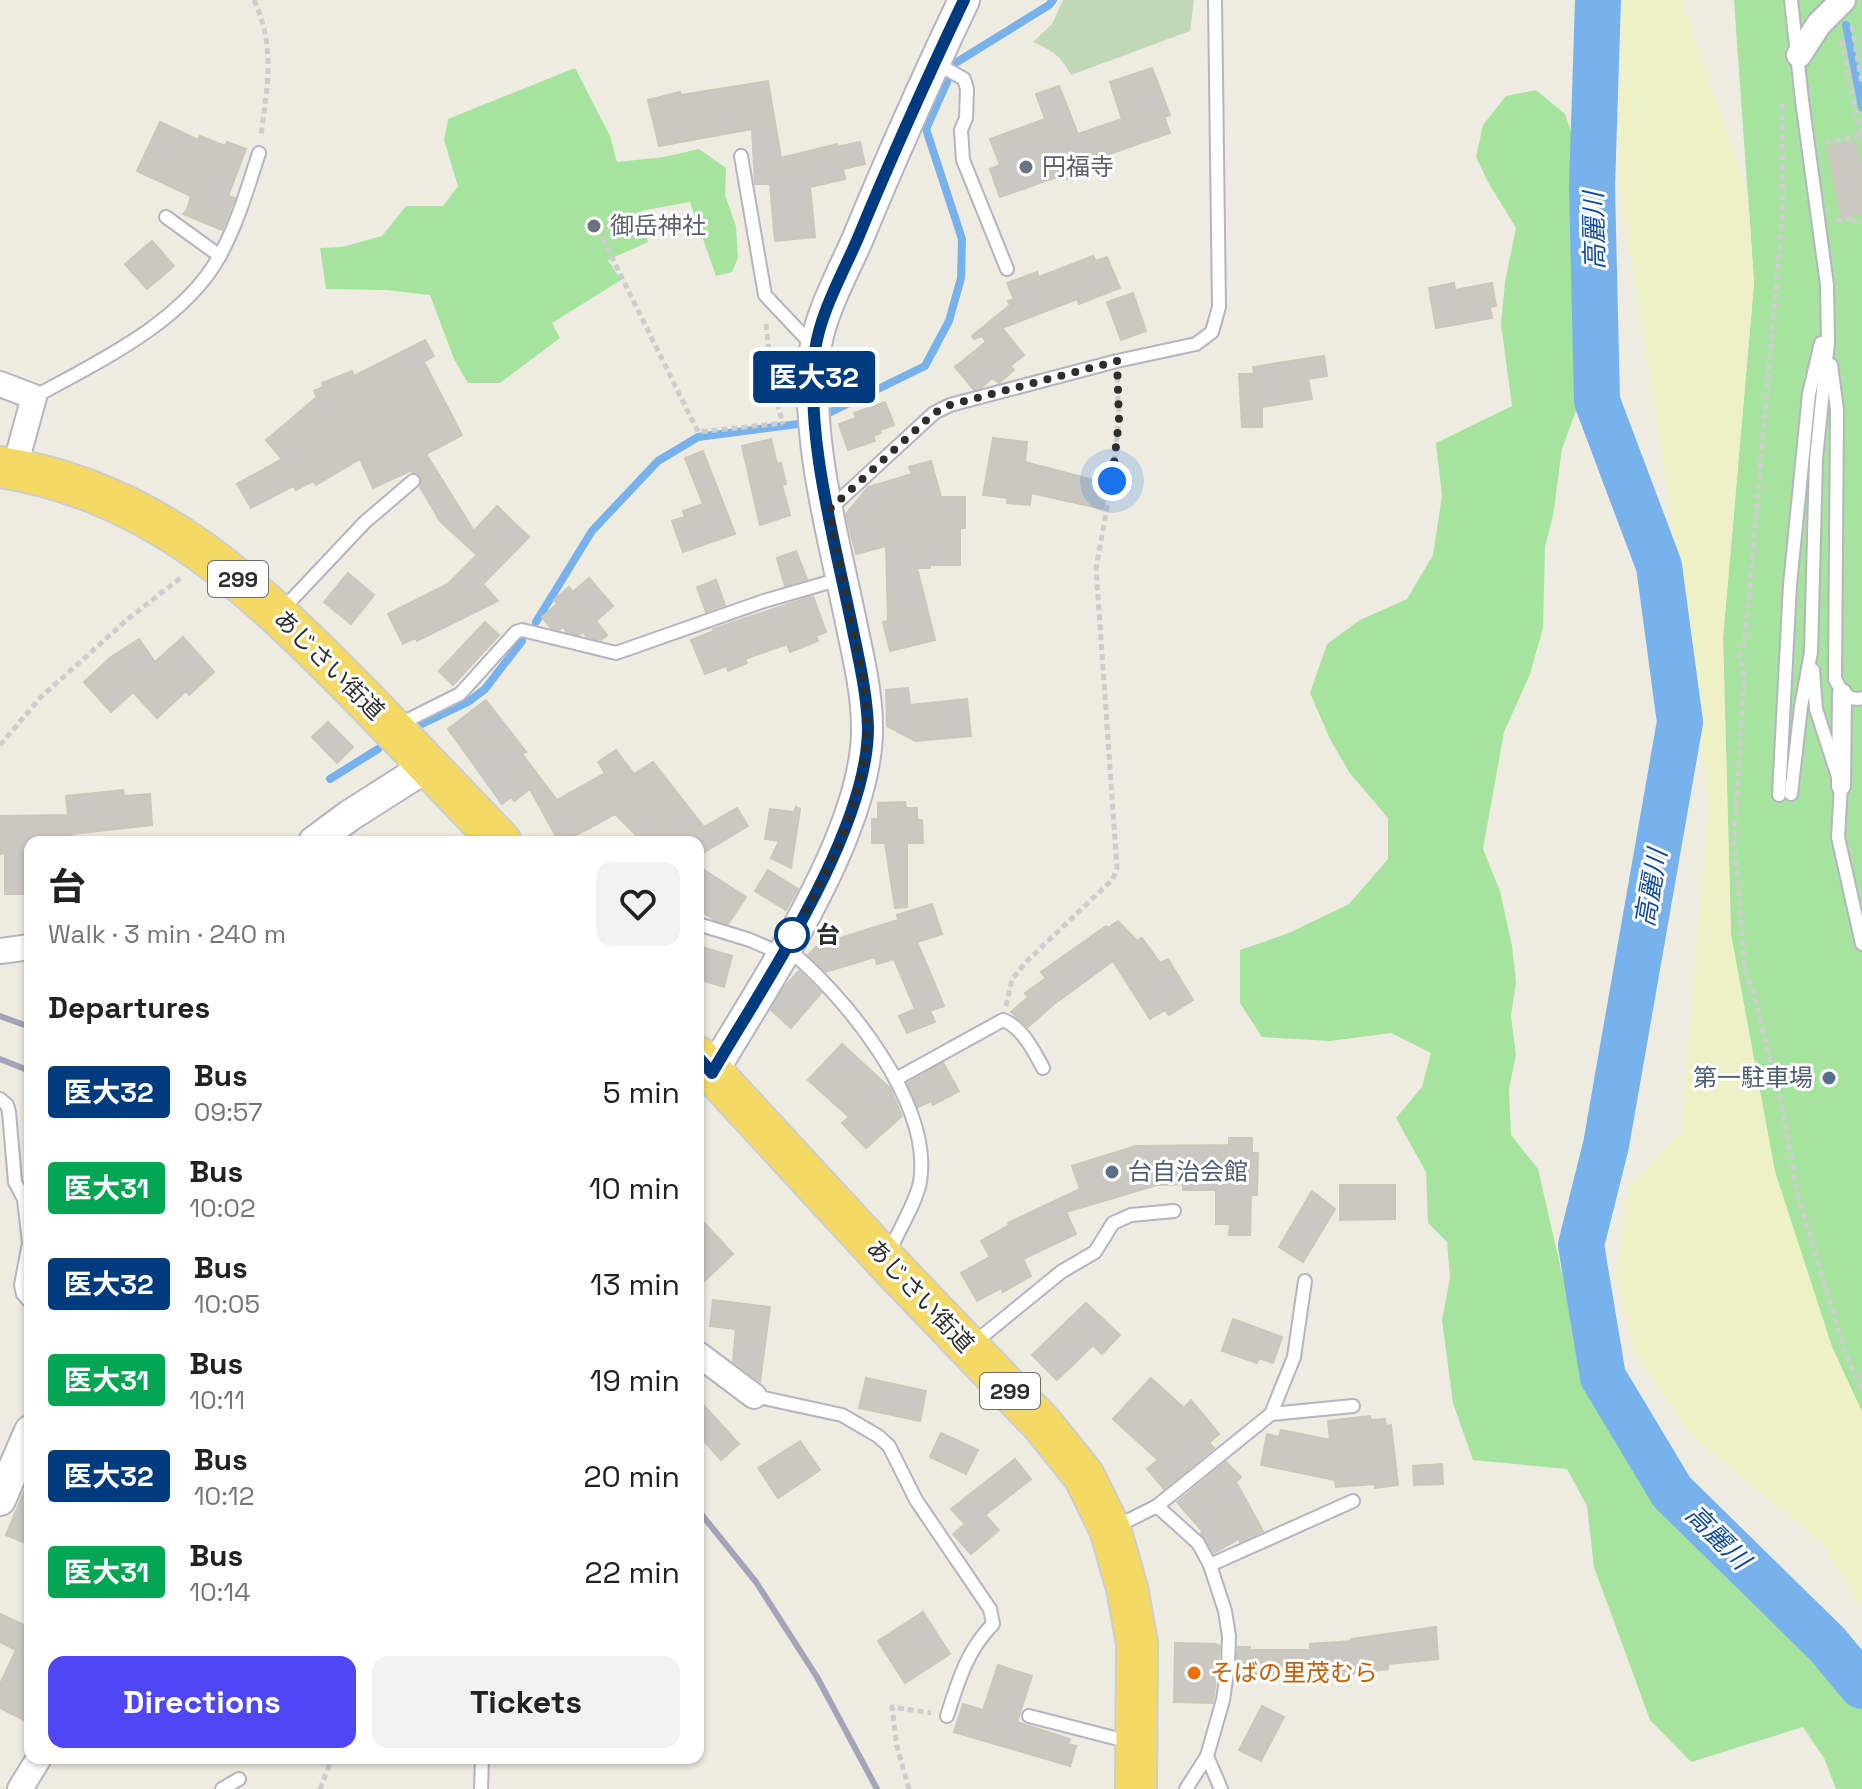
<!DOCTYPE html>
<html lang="en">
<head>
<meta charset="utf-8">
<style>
  :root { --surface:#fff; --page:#f2f2f2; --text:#222; --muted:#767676; --accent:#4f47f5 }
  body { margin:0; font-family:"Space Grotesk","Noto Sans JP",sans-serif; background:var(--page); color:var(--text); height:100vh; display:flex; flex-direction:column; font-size:30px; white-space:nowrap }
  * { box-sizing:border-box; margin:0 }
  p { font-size:26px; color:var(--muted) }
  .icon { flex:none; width:44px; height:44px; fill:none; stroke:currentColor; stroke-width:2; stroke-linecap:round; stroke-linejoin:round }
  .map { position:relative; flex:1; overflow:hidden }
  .details { position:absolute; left:24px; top:836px; width:680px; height:928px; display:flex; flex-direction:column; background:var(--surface); border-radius:16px; box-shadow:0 2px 6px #0004 }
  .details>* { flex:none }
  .badge { padding:0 16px; border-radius:6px; font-size:28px; line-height:52px }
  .you { position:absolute; width:40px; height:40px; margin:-20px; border:6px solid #fff; border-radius:50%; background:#1a73e8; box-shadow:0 0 0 12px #1a73e833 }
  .map>.badge { position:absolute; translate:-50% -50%; box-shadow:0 0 0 4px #fff }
  h2 { padding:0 24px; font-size:30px; line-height:72px }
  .round { display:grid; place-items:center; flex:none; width:84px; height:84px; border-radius:16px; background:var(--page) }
  .summary { display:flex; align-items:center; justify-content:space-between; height:136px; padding:0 24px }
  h1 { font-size:38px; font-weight:700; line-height:60px }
  .cta { display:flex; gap:16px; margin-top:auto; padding:16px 24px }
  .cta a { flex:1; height:92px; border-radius:16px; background:var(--accent); color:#fff; font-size:32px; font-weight:700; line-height:92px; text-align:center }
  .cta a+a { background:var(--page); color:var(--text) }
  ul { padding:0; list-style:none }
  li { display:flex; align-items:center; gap:24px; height:96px; padding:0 24px }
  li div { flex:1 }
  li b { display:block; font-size:30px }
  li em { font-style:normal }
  li .badge { min-width:88px; font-weight:700; text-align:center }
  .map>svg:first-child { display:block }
</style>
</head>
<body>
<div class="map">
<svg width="1862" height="1789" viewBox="0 0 1862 1789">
  <rect width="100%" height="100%" fill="#eeece1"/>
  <!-- green -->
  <g fill="#a6e39f">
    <polygon points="1734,0 1862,0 1862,1412 1832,1347 1775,1172 1731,935 1723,638 1754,283"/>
    <polygon points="575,68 610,136 617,162 664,157 699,149 726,168 725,195 736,226 738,258 732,272 716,276 690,202 641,211 648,242 608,260 621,280 552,323 560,338 500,383 468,383 454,359 430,295 386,290 326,289 320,248 342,247 382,236 406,206 443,206 458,186 444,140 448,119"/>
    <polygon points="1536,90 1565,114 1583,165 1576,193 1575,327 1585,361 1581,397 1562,449 1553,516 1545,546 1543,628 1530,674 1504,732 1483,849 1500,891 1512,946 1516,982 1511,1016 1516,1055 1509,1089 1511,1135 1538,1169 1566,1291 1581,1370 1649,1480 1699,1539 1862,1703 1862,1789 1836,1789 1824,1758 1803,1727 1691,1762 1650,1720 1594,1567 1587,1506 1567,1469 1473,1460 1453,1403 1442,1320 1450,1278 1447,1242 1428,1223 1426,1172 1396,1118 1422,1087 1431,1053 1391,1033 1330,1041 1262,1037 1240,1003 1240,950 1289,933 1349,904 1388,859 1388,818 1349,772 1330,739 1310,693 1327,644 1360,620 1407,599 1433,555 1442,496 1436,443 1512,406 1501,324 1505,282 1516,228 1488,182 1476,157 1483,125 1506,96"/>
  </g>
  <!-- sand -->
  <polygon fill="#eef1c6" points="1621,0 1682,0 1748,194 1754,283 1723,638 1731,935 1775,1172 1832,1347 1862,1412 1862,1608 1823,1544 1692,1436 1635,1354 1616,1276 1629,1186 1681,1132 1708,807 1691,640 1619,182"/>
  <!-- cemetery -->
  <path fill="#c0d8b8" d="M1063,0H1194L1190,31L1071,75C1061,56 1052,50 1033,42L1052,24Z"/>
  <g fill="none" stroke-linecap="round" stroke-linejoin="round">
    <!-- stream -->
    <g stroke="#78b2ec" stroke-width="8">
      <polyline points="1846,25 1862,107"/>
      <polyline points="957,62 1049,5 1053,0"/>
      <polyline points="831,412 925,366 949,321 961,278 962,239 926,129 947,82"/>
      <polyline points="536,622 592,531 658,461 698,437 798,424"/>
      <polyline points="422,724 468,702 485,689 522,641"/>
      <polyline points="330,779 378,749"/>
    </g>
    <!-- river -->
    <polyline stroke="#78b2ec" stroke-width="46" points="1598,0 1592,187 1597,401 1659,566 1680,722 1606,1145 1581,1245 1603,1377 1672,1492 1827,1644 1862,1686"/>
  </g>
  <!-- building -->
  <g fill="#cac8c0" stroke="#cac8ba" stroke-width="2">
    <polygon points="1152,68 1170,115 1164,117 1170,133 1095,159 1098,168 1067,179 1065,174 1000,197 990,169 1000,165 990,139 1045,119 1036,94 1059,86 1078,134 1122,119 1110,82"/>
    <polygon points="768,81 781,158 837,144 837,147 860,142 865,164 843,169 845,179 810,187 815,237 775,241 770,184 755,184 752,129 659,146 648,100 680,92 681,95"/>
    <polygon points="160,122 198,140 200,136 225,146 227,142 246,149 228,196 235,198 222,230 183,214 187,210 191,196 137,171"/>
    <polygon points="1855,141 1862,172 1862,214 1842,219 1827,147"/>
    <polygon points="152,241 174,266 147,289 125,264"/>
    <polygon points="1093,256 1096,261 1107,257 1120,288 1079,304 1077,299 1002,328 1024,355 1010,366 1014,370 999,383 992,378 981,388 974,390 955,367 986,342 982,336 974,339 972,336 1010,305 1008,301 1014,299 1007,283 1037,272 1039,277"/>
    <polygon points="1454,283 1455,290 1492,283 1496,306 1490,307 1492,318 1436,328 1429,288"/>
    <polygon points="1133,293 1146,331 1121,340 1107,302"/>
    <polygon points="425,340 434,356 424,362 462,435 426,454 474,531 497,506 529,537 483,584 498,601 417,641 415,638 403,644 388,614 448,584 477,555 440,521 420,487 422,480 419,475 410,471 373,488 360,459 316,485 313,481 296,490 293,486 251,508 237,484 282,459 266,440 317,397 314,391 323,387 322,383 352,371 354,376"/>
    <polygon points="1324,356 1327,376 1308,379 1312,399 1262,407 1262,427 1242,427 1239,374 1254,374 1253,367"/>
    <polygon points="885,402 894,425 880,430 881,433 873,436 875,441 848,450 839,424 856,418 854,413"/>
    <polygon points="993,438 1027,442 1025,462 1109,484 1103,509 1031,493 1030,505 1007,503 1007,498 983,495"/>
    <polygon points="771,439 777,464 781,463 786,484 782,485 790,515 760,525 742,446"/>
    <polygon points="703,451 735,534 683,552 672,521 685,517 683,511 703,504 685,458"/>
    <polygon points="931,461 941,497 965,497 965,528 960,528 960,565 930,565 930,568 917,568 935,640 890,651 883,622 888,621 886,546 856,554 846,514 868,487 912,474 909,467"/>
    <polygon points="796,551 807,579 785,586 777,558"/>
    <polygon points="348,573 374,595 351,624 324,602"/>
    <polygon points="589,578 613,606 596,621 607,635 601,640 587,637 583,632 579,635 567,632 563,627 559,630 551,628 542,617 557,604 554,600 569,587 573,592"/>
    <polygon points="716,580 725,605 706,612 697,587"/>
    <polygon points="813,596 826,632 816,636 818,641 790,652 787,644 745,659 747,663 728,671 726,666 705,674 691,640 714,631 713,629"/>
    <polygon points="485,622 499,635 453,685 439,671"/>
    <polygon points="183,637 214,672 189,695 186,691 157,718 133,692 111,712 84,682 111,657 139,639 155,662"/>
    <polygon points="908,688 910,705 967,699 971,736 915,741 887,726 886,690"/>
    <polygon points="486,700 526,752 522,754 557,800 605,773 598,762 616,750 634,774 653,762 704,827 737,808 748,826 698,856 698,842 643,842 615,814 564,842 559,842 530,789 514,801 511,797 502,804 448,729"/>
    <polygon points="328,722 353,747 337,763 312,737"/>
    <polygon points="123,790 124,796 150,794 152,825 72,834 73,842 30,842 30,853 25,853 25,894 5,894 5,853 1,854 1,816 68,815 66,796"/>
    <polygon points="905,802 906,808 917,808 917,820 922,820 923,843 907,843 907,907 895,908 885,843 872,843 872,819 878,819 878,803"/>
    <polygon points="796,807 800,809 791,868 771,858 779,841 765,839 770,809 794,812"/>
    <polygon points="698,866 746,897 728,924 715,920 698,909"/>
    <polygon points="768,870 798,889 786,910 755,891"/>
    <polygon points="932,904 942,934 917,942 944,1006 930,1011 935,1022 907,1033 899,1016 915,1009 894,959 877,964 875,957 825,972 808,955 818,945 898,920 897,915"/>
    <polygon points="1118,921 1137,941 1142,938 1160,963 1168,959 1193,1000 1169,1015 1165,1010 1150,1019 1113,961 1054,1004 1028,1027 1011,1012 1028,997 1025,993 1046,978 1041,972 1106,926 1108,928"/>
    <polygon points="698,946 732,956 724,987 698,979"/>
    <polygon points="799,971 821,993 791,1028 771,1010 785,986"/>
    <polygon points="842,1044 890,1088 902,1116 866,1148 842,1123 849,1117 808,1080"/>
    <polygon points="943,1063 959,1091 933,1105 931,1101 918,1107 907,1083"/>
    <polygon points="1229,1138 1252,1138 1252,1153 1258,1153 1257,1195 1251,1195 1250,1235 1229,1235 1230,1224 1216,1224 1216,1190 1183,1190 1183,1184 1157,1185 1066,1212 1076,1234 1023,1259 1031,1276 1003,1292 1001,1288 977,1301 961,1273 990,1257 981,1241 1009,1225 1008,1223 1080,1189 1072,1166 1136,1146 1229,1145"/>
    <polygon points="1340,1185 1395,1185 1395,1219 1340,1220"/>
    <polygon points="1312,1191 1335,1209 1303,1262 1279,1247"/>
    <polygon points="698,1216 733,1254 698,1287"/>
    <polygon points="713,1300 770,1307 760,1382 733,1361 736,1329 710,1326"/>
    <polygon points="1086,1303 1120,1335 1102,1354 1093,1345 1057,1380 1032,1355"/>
    <polygon points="1233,1319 1282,1337 1273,1363 1259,1358 1257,1363 1222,1351"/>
    <polygon points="866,1378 926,1391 920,1421 859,1408"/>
    <polygon points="1151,1378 1184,1408 1191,1400 1219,1434 1209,1443 1214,1448 1164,1489 1147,1469 1158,1460 1113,1419"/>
    <polygon points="698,1399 739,1444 721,1460 698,1434"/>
    <polygon points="1370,1416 1371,1420 1385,1419 1386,1426 1391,1425 1398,1485 1375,1488 1375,1484 1336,1487 1335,1480 1261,1465 1267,1434 1279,1437 1281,1430 1330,1440 1328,1421"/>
    <polygon points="941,1433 978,1450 966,1474 930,1457"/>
    <polygon points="800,1441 820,1470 778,1498 758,1468"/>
    <polygon points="1015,1459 1031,1479 985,1515 999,1530 971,1554 953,1534 965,1524 951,1509"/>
    <polygon points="1226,1462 1241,1477 1236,1482 1263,1531 1240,1542 1239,1539 1214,1553 1201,1533 1203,1532 1177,1502"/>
    <polygon points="1442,1464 1443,1484 1414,1485 1413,1466"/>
    <polygon points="30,1478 30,1545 6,1535"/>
    <polygon points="923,1612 950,1654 905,1683 878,1641"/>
    <polygon points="0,1614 28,1627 30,1622 30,1707 24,1720 0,1708 0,1684 16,1650 0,1642"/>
    <polygon points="1436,1627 1438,1659 1388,1664 1388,1669 1335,1676 1275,1681 1235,1677 1238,1647 1250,1647 1250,1650 1310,1650 1310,1644 1352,1641 1351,1639"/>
    <polygon points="1175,1643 1216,1644 1220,1646 1213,1703 1174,1702"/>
    <polygon points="998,1665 1032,1676 1017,1722 1070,1739 1068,1744 1076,1746 1070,1766 954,1732 963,1704 983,1710"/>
    <polygon points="1262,1706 1284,1717 1261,1761 1239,1750"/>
  </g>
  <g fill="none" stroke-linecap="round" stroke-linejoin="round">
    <defs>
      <g id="service">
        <polyline points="934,62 964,79 967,89 966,118 961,130 963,160 1007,269"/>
        <polyline points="741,156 765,295 813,346"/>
        <polyline points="166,217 220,256"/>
        <path d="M1831,365L1837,410L1835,679C1841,691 1847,702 1862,698"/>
        <path d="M34,397C98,362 183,322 219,257C237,225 248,187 259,153"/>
        <polyline points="831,508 934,413 950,405 1117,361 1196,344 1212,332 1219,307 1215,0"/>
        <polyline points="281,611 365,522 413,481"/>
        <polyline points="1813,670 1816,709 1841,786 1838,837 1862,944"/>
        <polyline points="396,726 460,694 516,632 522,630 616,653 764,601 840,579"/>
        <polyline points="1791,794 1801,707 1811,652 1816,459 1828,342 1827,285 1802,100 1791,0"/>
        <polyline points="1779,795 1790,585 1809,394 1821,343"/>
        <polyline points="698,924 750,940 782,954"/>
        <path d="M788,949C845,996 933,1103 920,1182C917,1201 896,1235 888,1255"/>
        <path d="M896,1079L1003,1020C1022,1027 1034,1051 1043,1068"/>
        <polyline points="0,1099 7,1105 9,1112 15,1182 24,1199 29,1243 21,1285 23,1294 30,1302"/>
        <polyline points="974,1343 1061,1272 1095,1252 1113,1223 1131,1215 1174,1211"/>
        <path d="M754,1396L842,1415L878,1436L889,1446L916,1500L990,1609L993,1624C967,1650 958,1682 947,1716"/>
        <polyline points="1271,1414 1294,1357 1305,1281"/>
        <polyline points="1157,1506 1271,1414 1353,1406"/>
        <polyline points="1113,1528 1157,1506 1198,1543 1210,1565 1225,1611 1229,1636 1228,1666 1223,1700 1207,1756 1186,1789"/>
        <polyline points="1210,1565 1353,1501"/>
        <polyline points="1029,1716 1130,1742"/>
        <polyline points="1207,1756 1221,1789"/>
        <polyline points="222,1789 239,1779"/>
        <polyline points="481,1789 482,1758"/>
      </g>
      <polyline id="pedestrian" points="1841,786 1842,693"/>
      <g id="minor">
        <polyline points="1799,55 1819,24 1843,0"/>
        <polyline points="0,384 34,397 14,470"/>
        <polyline points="0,951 30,947"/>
        <polyline points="698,1354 754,1396"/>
        <polyline points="20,1789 39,1758"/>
      </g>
      <g id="tertiary">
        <polyline points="314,842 349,816 429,765"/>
        <path d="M712,1073C765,982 868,833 867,728C867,696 860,664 853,632C836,546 804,438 815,351C820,313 843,273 858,238C891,158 927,78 964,0"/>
        <polyline points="0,1500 30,1431"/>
      </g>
      <g id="trunk">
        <path d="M0,467C148,490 244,578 345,680C398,733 449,788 501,842"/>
        <polyline points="698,1057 886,1261 1043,1425 1084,1476 1110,1529 1127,1588 1137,1643 1136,1789"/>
      </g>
    </defs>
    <!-- service casing -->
    <use href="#service" stroke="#b5b4c0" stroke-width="16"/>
    <!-- pedestrian casing -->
    <use href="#pedestrian" stroke="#b5b4c0" stroke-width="22"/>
    <!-- minor casing -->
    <use href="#minor" stroke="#b5b4c0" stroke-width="28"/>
    <!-- tertiary casing -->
    <use href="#tertiary" stroke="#b5b4c0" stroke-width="34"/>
    <!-- trunk casing -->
    <use href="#trunk" stroke="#cdcdcd" stroke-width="44"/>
    <!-- path -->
    <g stroke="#cdcdcd" stroke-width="5" stroke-dasharray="6 4" stroke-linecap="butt">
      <path d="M254,0C276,47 267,87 261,136"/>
      <polyline points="1852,26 1862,84"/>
      <polyline points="1842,40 1862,143"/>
      <polyline points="1782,104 1783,209 1745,639 1739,655 1744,674 1734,843 1745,969 1755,999 1782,1108 1798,1197 1846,1355 1862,1391"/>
      <polyline points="1825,142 1860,135"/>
      <polyline points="1836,221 1850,219 1851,223 1862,221"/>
      <polyline points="598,229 698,432 783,423"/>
      <polyline points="766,324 773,387 783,424"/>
      <polyline points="0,745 41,697 129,618 183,576"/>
      <polyline points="1006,1006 1012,979 1028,960 1113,879 1117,868 1096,568 1112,481 1119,420 1117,378"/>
      <polyline points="320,1789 332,1758"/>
      <polyline points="909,1789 897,1747 892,1707 931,1713"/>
    </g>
    <!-- service -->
    <use href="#service" stroke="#fff" stroke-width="12"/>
    <!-- pedestrian -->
    <use href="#pedestrian" stroke="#fff" stroke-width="18"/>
    <!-- minor -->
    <use href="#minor" stroke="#fff" stroke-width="24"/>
    <!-- tertiary -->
    <use href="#tertiary" stroke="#fff" stroke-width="30"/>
    <!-- trunk -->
    <use href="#trunk" stroke="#f4da64" stroke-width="40"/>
    <!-- rail -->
    <g stroke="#a5a3b7" stroke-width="6">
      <polyline points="0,1016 30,1027"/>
      <polyline points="0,1059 30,1071"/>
      <polyline points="698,1510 756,1582 817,1677 877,1789"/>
    </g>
  </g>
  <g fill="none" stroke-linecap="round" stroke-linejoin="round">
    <defs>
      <path id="line" d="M698,1057L712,1073C764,984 868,831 868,728C867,694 859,660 852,626C835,542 805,436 815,351C820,313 843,273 858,238C891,158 927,78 964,0"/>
    </defs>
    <!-- line casing -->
    <use href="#line" stroke="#fff" stroke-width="18"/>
    <!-- line -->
    <use href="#line" stroke="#003b80" stroke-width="12"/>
    <!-- walk -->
    <path stroke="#2e2e2e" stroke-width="8" stroke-dasharray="0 14.4" d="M792,935C828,873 863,804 867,731C869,698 859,662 853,629C844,589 837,550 829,510L934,413L950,405L1117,361L1119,420L1112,481"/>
  </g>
  <!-- markers -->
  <g fill="#6b7280" stroke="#fff" stroke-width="3">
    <circle cx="1026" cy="167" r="8"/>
    <circle cx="594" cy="226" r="8"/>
  </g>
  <circle fill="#fff" stroke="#003b80" stroke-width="4" cx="792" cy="935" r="16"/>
  <g fill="#5c6f8a" stroke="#fff" stroke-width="3">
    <circle cx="1829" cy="1078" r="8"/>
    <circle cx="1112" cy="1172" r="8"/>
  </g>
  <circle fill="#e8710a" stroke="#fff" stroke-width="3" cx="1194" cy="1673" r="8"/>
  <g text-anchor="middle" stroke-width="6" stroke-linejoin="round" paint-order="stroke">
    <!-- shield labels -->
    <g fill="#fff" stroke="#6d6d6d" stroke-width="2">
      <rect x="208" y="561" width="60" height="36" rx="6"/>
      <rect x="980" y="1373" width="60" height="36" rx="6"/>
    </g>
    <g font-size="22" font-weight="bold" fill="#2e2e2e">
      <text x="238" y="587">299</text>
      <text x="1010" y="1399">299</text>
    </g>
    <!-- worship labels -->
    <g font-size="24" fill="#5b616d" stroke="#fff" text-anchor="start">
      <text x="1042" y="175">円福寺</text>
      <text x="610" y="234">御岳神社</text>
    </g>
    <!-- street labels -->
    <g font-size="24" fill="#2e2e2e" stroke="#fff">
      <text transform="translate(329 665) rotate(45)" y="8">あじさい街道</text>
      <text transform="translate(920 1296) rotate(47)" y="8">あじさい街道</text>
    </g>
    <!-- stop labels -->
    <g font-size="24" font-weight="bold" fill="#2e2e2e" stroke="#fff" text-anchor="start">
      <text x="816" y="943">台</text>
    </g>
    <!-- service labels -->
    <g font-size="24" fill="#4e5e75" stroke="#fff" text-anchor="end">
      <text x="1813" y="1086">第一駐車場</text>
      <text x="1128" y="1180" text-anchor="start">台自治会館</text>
    </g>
    <!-- food labels -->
    <g font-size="24" fill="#c56008" stroke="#fff" text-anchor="start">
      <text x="1210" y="1681">そばの里茂むら</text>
    </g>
    <!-- water labels -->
    <g font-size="26" font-style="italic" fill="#124c9e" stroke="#fff">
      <text transform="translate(1594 231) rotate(-91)" y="9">高麗川</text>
      <text transform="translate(1651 888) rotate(-80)" y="9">高麗川</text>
      <text transform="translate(1718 1537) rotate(45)" y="9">高麗川</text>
    </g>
  </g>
</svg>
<div class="you" style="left:1112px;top:481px"></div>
<b class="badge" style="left:814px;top:377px;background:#003b80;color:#fff">医大32</b>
<section class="details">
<div class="summary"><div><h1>台</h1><p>Walk · 3 min · 240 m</p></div><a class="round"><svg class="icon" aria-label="heart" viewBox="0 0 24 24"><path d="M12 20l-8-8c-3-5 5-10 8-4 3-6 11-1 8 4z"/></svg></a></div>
<h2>Departures</h2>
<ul>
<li><span class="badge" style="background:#003b80;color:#fff">医大32</span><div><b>Bus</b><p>09:57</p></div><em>5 min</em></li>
<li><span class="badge" style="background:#00a651;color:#fff">医大31</span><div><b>Bus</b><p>10:02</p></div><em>10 min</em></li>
<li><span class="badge" style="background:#003b80;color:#fff">医大32</span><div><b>Bus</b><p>10:05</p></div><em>13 min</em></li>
<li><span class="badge" style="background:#00a651;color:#fff">医大31</span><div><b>Bus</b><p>10:11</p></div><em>19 min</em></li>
<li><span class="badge" style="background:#003b80;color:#fff">医大32</span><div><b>Bus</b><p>10:12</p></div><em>20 min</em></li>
<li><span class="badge" style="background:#00a651;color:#fff">医大31</span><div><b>Bus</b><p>10:14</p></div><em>22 min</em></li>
</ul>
<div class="cta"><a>Directions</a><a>Tickets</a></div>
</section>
</div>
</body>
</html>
